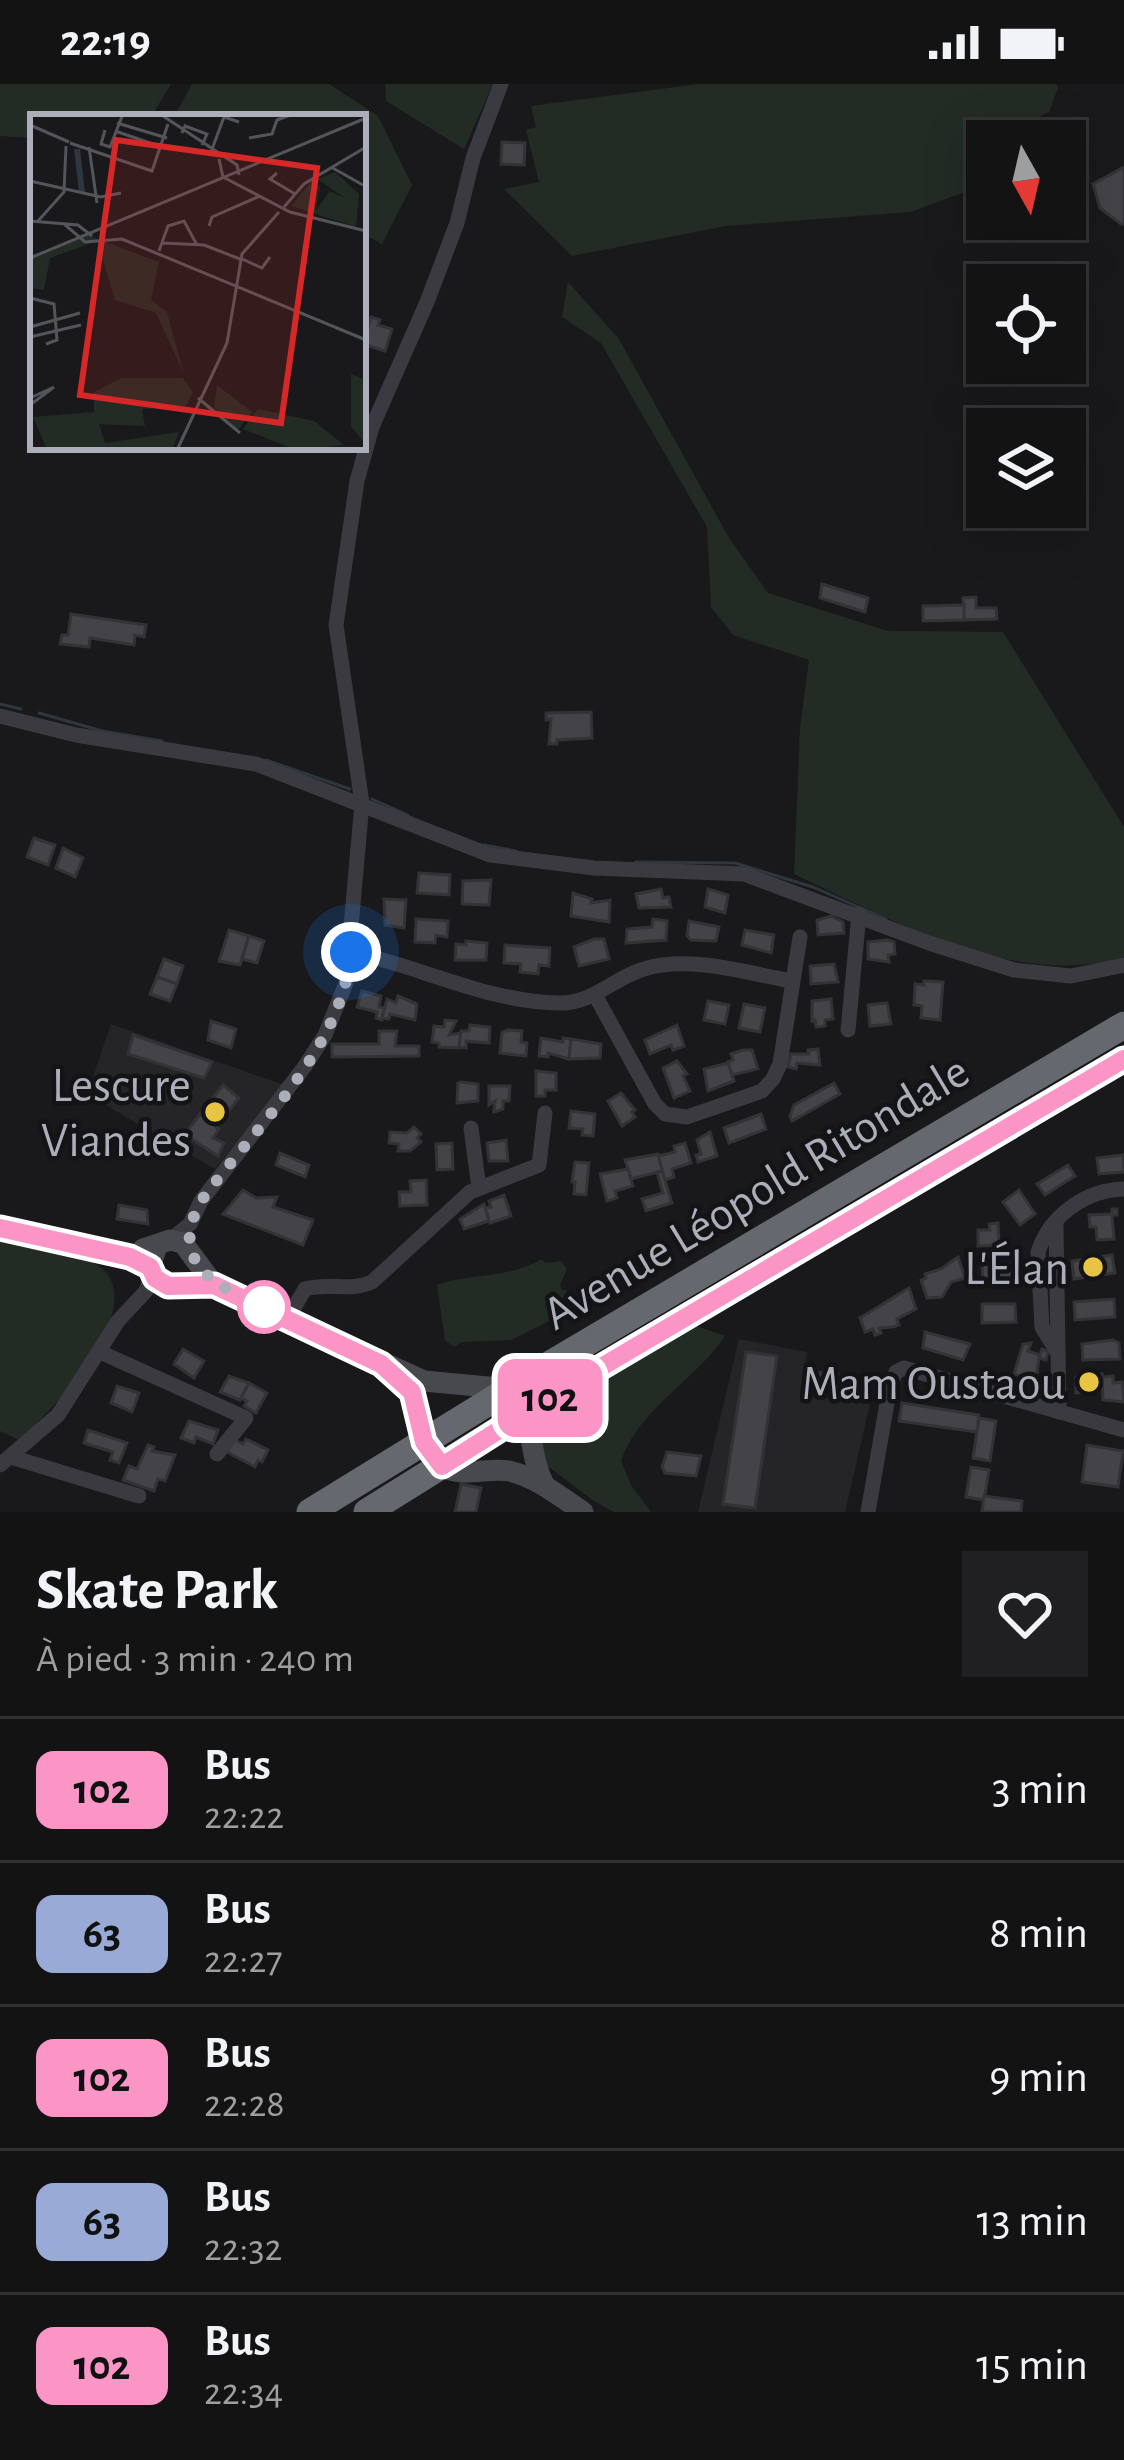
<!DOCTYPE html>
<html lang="fr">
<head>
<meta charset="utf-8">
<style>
  :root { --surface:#131314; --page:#202022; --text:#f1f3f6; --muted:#9d9ea0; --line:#323234 }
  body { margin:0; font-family:"Alegreya Sans",sans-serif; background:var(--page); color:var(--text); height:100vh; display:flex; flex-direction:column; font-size:45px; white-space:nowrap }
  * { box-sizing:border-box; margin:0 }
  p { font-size:39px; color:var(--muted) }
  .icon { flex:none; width:66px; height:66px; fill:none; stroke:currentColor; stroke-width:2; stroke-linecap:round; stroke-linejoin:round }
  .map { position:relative; height:1428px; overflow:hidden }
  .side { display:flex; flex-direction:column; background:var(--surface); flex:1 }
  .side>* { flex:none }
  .badge { padding:0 24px; border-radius:18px; font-size:42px; line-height:78px }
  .needle { width:78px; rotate:172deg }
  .fabs { position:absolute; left:966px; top:36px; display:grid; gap:24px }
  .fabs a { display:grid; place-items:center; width:120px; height:120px; border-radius:0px; background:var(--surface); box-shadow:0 12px 48px #0002,0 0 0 3px var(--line); font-size:60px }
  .you { position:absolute; width:60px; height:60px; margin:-30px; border:9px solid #fff; border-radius:50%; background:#1a73e8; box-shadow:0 0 0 18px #1a73e833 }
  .map>.badge { position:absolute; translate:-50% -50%; box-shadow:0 0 0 6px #fff }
  .round { display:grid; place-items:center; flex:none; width:126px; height:126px; border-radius:0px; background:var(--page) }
  .headline { display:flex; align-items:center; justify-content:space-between; height:204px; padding:0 36px }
  h1 { font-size:57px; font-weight:600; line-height:90px }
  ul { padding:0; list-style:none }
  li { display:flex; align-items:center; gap:36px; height:144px; padding:0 36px; border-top:3px solid var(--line) }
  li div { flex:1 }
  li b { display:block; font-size:45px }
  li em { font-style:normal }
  li .badge { min-width:132px; font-weight:700; text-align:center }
  .status { display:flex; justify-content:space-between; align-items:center; height:84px; padding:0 60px; background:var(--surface); direction:ltr }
  .status svg { height:33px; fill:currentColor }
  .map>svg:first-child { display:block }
</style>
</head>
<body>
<div class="status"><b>22:19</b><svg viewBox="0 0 49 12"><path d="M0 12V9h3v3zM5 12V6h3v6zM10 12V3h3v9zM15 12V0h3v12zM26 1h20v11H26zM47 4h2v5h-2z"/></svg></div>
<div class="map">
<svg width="1124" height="1428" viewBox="0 0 1124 1428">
  <rect width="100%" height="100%" fill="#19191b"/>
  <!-- built -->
  <g fill="#252528">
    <polygon points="111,940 284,1001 215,1085 87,1010"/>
    <polygon points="739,1255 807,1268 801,1311 870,1320 845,1428 698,1428"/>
  </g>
  <!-- green -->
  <g fill="#232b25">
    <polygon points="0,0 171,0 151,33 33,33 33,54 0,52"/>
    <polygon points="192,0 329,0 378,32 412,101 382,160 363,150 363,33 174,33"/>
    <polygon points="385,0 493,0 464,65 386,17"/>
    <polygon points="699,0 1056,0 1058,4 1049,28 965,70 976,104 911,128 726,142 572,172 504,105 539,98 526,46 536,43 531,22"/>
    <path d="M568,198L619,255L729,454L768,509L888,547L1003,548L1124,743V873C1015,906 890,835 794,790L800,644L809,576L733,551L711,523L707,443L601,259L562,233Z"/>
    <path d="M0,1157C29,1162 74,1164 99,1182C153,1221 51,1329 19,1356L0,1347Z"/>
    <path d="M542,1175L545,1179L561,1177L567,1185L560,1201L562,1206H567L559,1232L511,1256L462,1258L454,1263L445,1256L437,1201C470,1189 508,1195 542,1175Z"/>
    <path d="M696,1242L725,1252C695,1297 639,1324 621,1377L631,1401L651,1428H614L594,1417L546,1381L535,1350L543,1332Z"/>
  </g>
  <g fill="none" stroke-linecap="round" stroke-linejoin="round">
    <!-- stream -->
    <g stroke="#2f363e" stroke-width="3">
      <polyline points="0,620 21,625"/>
      <polyline points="39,629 102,647 162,657"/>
      <polyline points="266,676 350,705"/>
      <polyline points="372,715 408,731"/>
      <polyline points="484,761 516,767"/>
      <polyline points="636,778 735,779 813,803 886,835"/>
    </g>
  </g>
  <!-- building -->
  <g fill="#434348" stroke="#333337" stroke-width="3">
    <polygon points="502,58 525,59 524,81 501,80"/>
    <polygon points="1124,83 1124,140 1121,140 1100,124 1093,100"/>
    <polygon points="371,233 380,236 378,241 392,245 385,267 363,260"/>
    <polygon points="822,500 868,514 865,528 820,514"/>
    <polygon points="976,513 976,524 996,524 997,535 964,536 963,514"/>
    <polygon points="964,521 964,536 923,537 923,522"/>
    <polygon points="71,530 146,541 144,553 135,551 134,561 90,554 89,563 60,560 62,551 68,551"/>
    <polygon points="591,628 592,654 557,656 557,660 549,660 551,635 546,636 546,629"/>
    <polygon points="34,754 55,761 48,781 27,773"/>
    <polygon points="63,764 83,774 75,793 56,784"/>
    <polygon points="419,789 450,791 449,811 417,809"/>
    <polygon points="491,796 489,821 462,820 463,797"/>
    <polygon points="661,805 663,814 669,813 671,823 639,824 636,810"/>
    <polygon points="708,805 728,811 725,829 705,823"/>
    <polygon points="573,809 592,815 591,819 610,816 609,838 571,832"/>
    <polygon points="384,815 406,816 404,844 385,841"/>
    <polygon points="831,832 843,838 844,849 818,851 817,836"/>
    <polygon points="416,835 448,837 447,853 436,851 435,859 415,858"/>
    <polygon points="653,835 667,837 666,856 626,859 627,845 652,843"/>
    <polygon points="689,837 719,843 716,857 691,856 687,852"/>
    <polygon points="229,846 249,852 240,881 219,877"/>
    <polygon points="745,846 774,851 771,869 742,861"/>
    <polygon points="249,852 264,857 257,879 242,875"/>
    <polygon points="594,855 604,855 609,875 579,882 574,863"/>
    <polygon points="887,856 894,858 895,870 888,871 889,878 868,875 868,858"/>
    <polygon points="466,857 487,859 486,876 455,876 456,860 466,861"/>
    <polygon points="505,861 550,864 549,882 539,881 538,890 520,888 521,880 504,879"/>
    <polygon points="164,875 183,882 177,900 157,893"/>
    <polygon points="834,880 838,898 811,900 810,882"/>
    <polygon points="157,893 177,900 170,917 150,910"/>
    <polygon points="924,897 943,898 940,936 921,934 922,922 914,921 915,900 924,901"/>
    <polygon points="362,907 381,912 379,923 385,924 382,936 376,934 377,928 357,923"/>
    <polygon points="398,912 417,920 415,936 390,930 389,935 382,934 387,915 396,919"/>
    <polygon points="831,915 833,935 825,936 825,942 816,943 815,936 812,937 812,917"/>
    <polygon points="708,917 729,921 725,940 704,936"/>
    <polygon points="887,919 891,940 870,942 868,921"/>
    <polygon points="744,920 765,924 760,948 739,944"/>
    <polygon points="445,936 456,937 449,951 461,949 459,964 439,963 439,959 432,958 434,942 444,943"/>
    <polygon points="211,937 236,945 231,964 208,956"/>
    <polygon points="470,941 490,943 489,959 466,957 466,964 459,963 461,947 469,947"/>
    <polygon points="677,941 684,962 673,966 671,961 650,970 645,956"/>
    <polygon points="508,946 522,947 521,958 527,959 526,972 500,969 502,948"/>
    <polygon points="379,947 397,947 395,962 419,962 419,972 332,973 332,960 379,960"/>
    <polygon points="133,951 212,978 204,994 128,970"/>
    <polygon points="541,954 563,958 563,954 571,955 569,975 548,969 548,973 539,972"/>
    <polygon points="571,955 601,960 600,974 569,975"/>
    <polygon points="743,966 752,966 758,985 732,991 728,978 733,976 731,970"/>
    <polygon points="808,966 818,965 820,981 797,979 796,985 788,983 791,970 809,970"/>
    <polygon points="677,977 687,990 683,992 690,1007 674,1014 663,984"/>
    <polygon points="728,979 734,997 708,1007 704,985"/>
    <polygon points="536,987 556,989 556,1006 545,1006 545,1012 536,1012"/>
    <polygon points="461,998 478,1000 478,1017 457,1019 458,999"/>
    <polygon points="834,999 840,1010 792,1037 790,1032 794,1021"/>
    <polygon points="223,1001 239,1014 216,1043 219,1045 213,1054 224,1059 218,1072 190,1054 185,1060 180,1056"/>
    <polygon points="489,1002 510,1002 509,1017 503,1017 503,1025 494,1028 495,1017 489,1021"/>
    <polygon points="621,1009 635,1026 632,1028 635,1033 622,1042 608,1017"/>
    <polygon points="571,1027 595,1030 593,1052 582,1051 583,1045 569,1044"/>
    <polygon points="761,1030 766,1045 729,1059 724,1044"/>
    <polygon points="414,1043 421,1050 417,1054 421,1058 410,1067 398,1067 399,1060 389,1059 390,1048 407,1049"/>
    <polygon points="710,1048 717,1072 698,1078 696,1071 701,1070 697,1056"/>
    <polygon points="506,1056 508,1077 489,1077 487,1059"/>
    <polygon points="452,1059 453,1085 437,1086 436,1060"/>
    <polygon points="685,1059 691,1079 672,1085 674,1093 665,1096 658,1072 675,1068 674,1062"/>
    <polygon points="280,1069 309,1081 305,1093 276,1081"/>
    <polygon points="658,1070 662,1087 631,1095 625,1076"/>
    <polygon points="1123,1071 1124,1088 1099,1090 1097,1074"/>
    <polygon points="575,1078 589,1079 586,1111 574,1110 575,1098 572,1098"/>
    <polygon points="1068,1081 1075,1092 1045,1111 1037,1100"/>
    <polygon points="628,1085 633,1102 615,1107 617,1114 607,1117 600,1090"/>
    <polygon points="662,1087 672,1119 646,1127 642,1115 663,1109 657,1088"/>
    <polygon points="426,1096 427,1121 400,1122 399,1108 411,1108 410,1097"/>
    <polygon points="243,1106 256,1114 277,1113 273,1123 313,1136 303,1161 223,1130"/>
    <polygon points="1019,1106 1035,1130 1020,1141 1003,1118"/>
    <polygon points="504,1111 511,1132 490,1139 485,1124 491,1123 489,1117"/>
    <polygon points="484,1120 489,1137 464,1145 460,1135"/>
    <polygon points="119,1121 147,1126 148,1140 117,1135"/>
    <polygon points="1112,1125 1117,1125 1117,1131 1112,1131 1114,1155 1097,1156 1096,1143 1090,1143 1089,1131 1112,1130"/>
    <polygon points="998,1139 999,1161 978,1162 978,1146 990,1146 989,1140"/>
    <polygon points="1112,1171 1115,1189 1074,1195 1072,1177"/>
    <polygon points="958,1173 965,1194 951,1198 942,1213 927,1214 921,1196 926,1194 925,1190 941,1185"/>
    <polygon points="1019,1179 1020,1197 983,1199 982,1181"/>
    <polygon points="909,1204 916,1225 897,1235 899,1241 894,1243 879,1244 881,1249 875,1251 873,1245 865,1248 860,1234"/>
    <polygon points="1114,1215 1115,1233 1075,1236 1074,1218"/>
    <polygon points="982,1220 1015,1220 1016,1238 982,1239"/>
    <polygon points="925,1248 970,1260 963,1276 923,1264"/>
    <polygon points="1113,1256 1119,1259 1120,1275 1083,1276 1082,1260"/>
    <polygon points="1031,1259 1028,1267 1040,1271 1042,1265 1048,1267 1046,1276 1039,1274 1036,1297 1014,1290 1023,1260"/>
    <polygon points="183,1265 204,1277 194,1294 174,1280"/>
    <polygon points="746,1268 777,1272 755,1424 723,1420"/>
    <polygon points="811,1287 869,1296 867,1312 808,1304"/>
    <polygon points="1102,1290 1102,1304 1097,1304 1097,1308 1076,1309 1076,1293"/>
    <polygon points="229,1292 249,1299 240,1316 220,1308"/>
    <polygon points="1113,1292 1113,1299 1122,1298 1124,1318 1103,1316 1102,1293"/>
    <polygon points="249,1299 267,1309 256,1329 244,1322 247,1317 241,1314"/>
    <polygon points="117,1302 139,1309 132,1328 111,1319"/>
    <polygon points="902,1319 979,1331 977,1348 899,1337"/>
    <polygon points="979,1334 996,1337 990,1377 973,1374"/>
    <polygon points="189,1337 218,1346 213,1360 196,1353 194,1359 181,1354"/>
    <polygon points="88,1346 127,1359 119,1379 110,1376 113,1368 84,1359"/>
    <polygon points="234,1355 243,1360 246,1355 268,1366 262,1378 258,1376 255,1383 227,1368"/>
    <polygon points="148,1361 154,1363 152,1367 175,1371 165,1397 158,1395 154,1407 123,1396 129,1382 137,1385"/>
    <polygon points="1087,1361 1123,1367 1118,1403 1082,1398"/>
    <polygon points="667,1368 701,1372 696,1392 665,1389 662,1383"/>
    <polygon points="971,1383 989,1386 984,1416 966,1413"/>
    <polygon points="461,1400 481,1404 476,1428 455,1428"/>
    <polygon points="984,1412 1022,1417 1021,1428 982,1428"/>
  </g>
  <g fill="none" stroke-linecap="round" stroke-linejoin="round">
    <!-- street -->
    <g stroke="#3a3a40" stroke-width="15">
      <polyline points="0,632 76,651 256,680 490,771 594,784 744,790 929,859 1014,886 1071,892 1124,881"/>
      <path d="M351,868C420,882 487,918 559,919C593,920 613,894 644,885C690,871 746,889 792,897"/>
      <polyline points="595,911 655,1020 665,1030 687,1033 762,1007 773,995 780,980 800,853"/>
      <polyline points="848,946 859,830"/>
      <polyline points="471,1044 479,1104"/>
      <polyline points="1056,1141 1059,1328"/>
      <polyline points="170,1156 190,1140 201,1117 305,982 325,951 346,899 362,719 336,541 357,397 372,343 427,218 457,139 473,74 501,0"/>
      <path d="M288,1234L305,1205C328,1198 350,1208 372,1198L470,1108L539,1081L545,1029"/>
      <polyline points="100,1268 246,1334 217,1370"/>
      <path d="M1058,1269L1042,1243L1038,1168C1050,1131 1086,1106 1124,1105"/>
      <polyline points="11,1373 139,1412"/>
      <polyline points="0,1381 58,1331 118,1237 146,1207 152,1190"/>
      <polyline points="868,1428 890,1302 896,1288 904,1284 1124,1346"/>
    </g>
    <!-- secondary -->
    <g stroke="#48494f" stroke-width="21">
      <polyline points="0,1144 112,1167 150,1183"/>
      <path d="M157,1162L150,1183L163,1200L214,1201L424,1297L509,1305C536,1330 527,1371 545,1402"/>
      <polyline points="143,1165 170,1156 183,1159 214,1201"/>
      <path d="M391,1288C429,1316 412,1363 444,1383C462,1394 489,1383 509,1387C536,1393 561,1413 583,1428"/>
    </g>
    <!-- highway -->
    <g stroke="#666870" stroke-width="27">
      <polyline points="310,1428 552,1279 1124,941"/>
      <polyline points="367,1428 564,1305 1124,975"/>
    </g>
  </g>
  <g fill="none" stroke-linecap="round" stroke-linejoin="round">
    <defs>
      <polyline id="line" points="0,1144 130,1173 150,1183 155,1194 168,1202 214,1201 381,1280 412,1308 424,1358 442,1382 564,1305 1124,975"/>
    </defs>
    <!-- line casing -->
    <use href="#line" stroke="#fff" stroke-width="27"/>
    <!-- line -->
    <use href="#line" stroke="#fa95c5" stroke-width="18"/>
    <!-- walk -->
    <path stroke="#acaeba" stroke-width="12" stroke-dasharray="0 21.6" d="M264,1223C216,1202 167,1179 201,1117C256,1042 342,965 351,868"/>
  </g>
  <!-- markers -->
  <g fill="#e9c443" stroke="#141416" stroke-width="4.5">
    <circle cx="215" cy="1028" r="12"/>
    <circle cx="1093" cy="1183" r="12"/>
    <circle cx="1089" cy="1298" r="12"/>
  </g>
  <circle fill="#fff" stroke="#fa95c5" stroke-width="6" cx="264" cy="1223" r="24"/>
  <g text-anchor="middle" stroke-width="9" stroke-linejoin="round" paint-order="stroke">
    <!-- poi labels -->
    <g font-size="48" fill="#acaeba" stroke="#141416" text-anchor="end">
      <text x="191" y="1017">Lescure<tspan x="191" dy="55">Viandes</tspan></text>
      <text x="1069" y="1200">L'Élan</text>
      <text x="1065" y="1315">Mam Oustaou</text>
    </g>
    <!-- street labels -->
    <g font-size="48" fill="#acaeba" stroke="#141416">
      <text transform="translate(755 1107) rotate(-31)" y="17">Avenue Léopold Ritondale</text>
    </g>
  </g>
  <!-- overview -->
  <g transform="translate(30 30)">
    <rect width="336" height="336" fill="#19191b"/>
    <path d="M305,58L329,80L326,113L261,92L282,66L290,72L286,96L300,77L315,84L287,65ZM57,121L129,148L121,186L137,198L154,260L126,199L85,186L67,127L20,144L14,176L0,174V145ZM321,260L336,266V331L321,312ZM91,264H153L163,278L156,292L112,295L115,312L69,310L75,329L149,318L142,336H17L3,303L64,298V278ZM187,271L222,298L208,316L184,294ZM228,295L284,307L314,331L266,336L213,315Z" fill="#232b25"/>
    <path fill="none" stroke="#2f363e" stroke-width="6" d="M47,35L52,78"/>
    <path fill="none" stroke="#54555b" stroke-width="3" d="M130,0L207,51L209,61M87,9L137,24M0,11L39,28M75,16L71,30L80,33L93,0M85,17L132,33M152,19L155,12L177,20L172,31M219,24L242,20L247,6L263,0M40,29L122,57L138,10M59,33L67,89M181,38L194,3L209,8M189,45L193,63L260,98L336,117M301,53L333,71M247,59L240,65L265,80M0,67L71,83L91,79M254,93L274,70L336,33M0,107L48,111L62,122M8,107L34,78L36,32M33,109L55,128L92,125L336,226M179,112L182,103L230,82M132,129L174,131L210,145M129,137L138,112L154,107L167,131M0,144L336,4M210,144L232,154L240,143M0,184L24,190L27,226L16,230M0,213L50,199M0,223L51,211M0,284L24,273L0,291M168,284L210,319M147,336L197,229L212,140L249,98"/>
    <path fill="#d62828" fill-opacity="0.15" stroke="#d62828" stroke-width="6" d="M86,26L287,54L251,309L50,281Z"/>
    <rect width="336" height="336" fill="none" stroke="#acaeba" stroke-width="6"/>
  </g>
</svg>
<div class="fabs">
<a><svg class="needle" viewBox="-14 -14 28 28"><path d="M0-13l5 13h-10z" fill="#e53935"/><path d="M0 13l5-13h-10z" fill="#9d9ea0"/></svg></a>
<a><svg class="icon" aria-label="locate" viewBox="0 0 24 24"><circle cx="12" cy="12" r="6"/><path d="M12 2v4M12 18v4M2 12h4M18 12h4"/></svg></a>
<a><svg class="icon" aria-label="layers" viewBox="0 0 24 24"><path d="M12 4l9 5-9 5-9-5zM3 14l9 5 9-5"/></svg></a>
</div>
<div class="you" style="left:351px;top:868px"></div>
<b class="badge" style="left:550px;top:1314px;background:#fa95c5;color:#111">102</b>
</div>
<section class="side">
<div class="headline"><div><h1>Skate Park</h1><p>À pied · 3 min · 240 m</p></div><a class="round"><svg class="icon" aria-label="heart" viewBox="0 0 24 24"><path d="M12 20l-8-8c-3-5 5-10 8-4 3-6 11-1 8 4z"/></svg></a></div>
<ul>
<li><span class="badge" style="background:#fa95c5;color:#111">102</span><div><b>Bus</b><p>22:22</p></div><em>3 min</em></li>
<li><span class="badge" style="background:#9aaad7;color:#111">63</span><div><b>Bus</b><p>22:27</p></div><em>8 min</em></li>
<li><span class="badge" style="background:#fa95c5;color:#111">102</span><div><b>Bus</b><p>22:28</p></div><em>9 min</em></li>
<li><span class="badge" style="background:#9aaad7;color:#111">63</span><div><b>Bus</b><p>22:32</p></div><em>13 min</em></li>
<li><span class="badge" style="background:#fa95c5;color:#111">102</span><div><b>Bus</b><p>22:34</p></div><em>15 min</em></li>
</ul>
</section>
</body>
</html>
